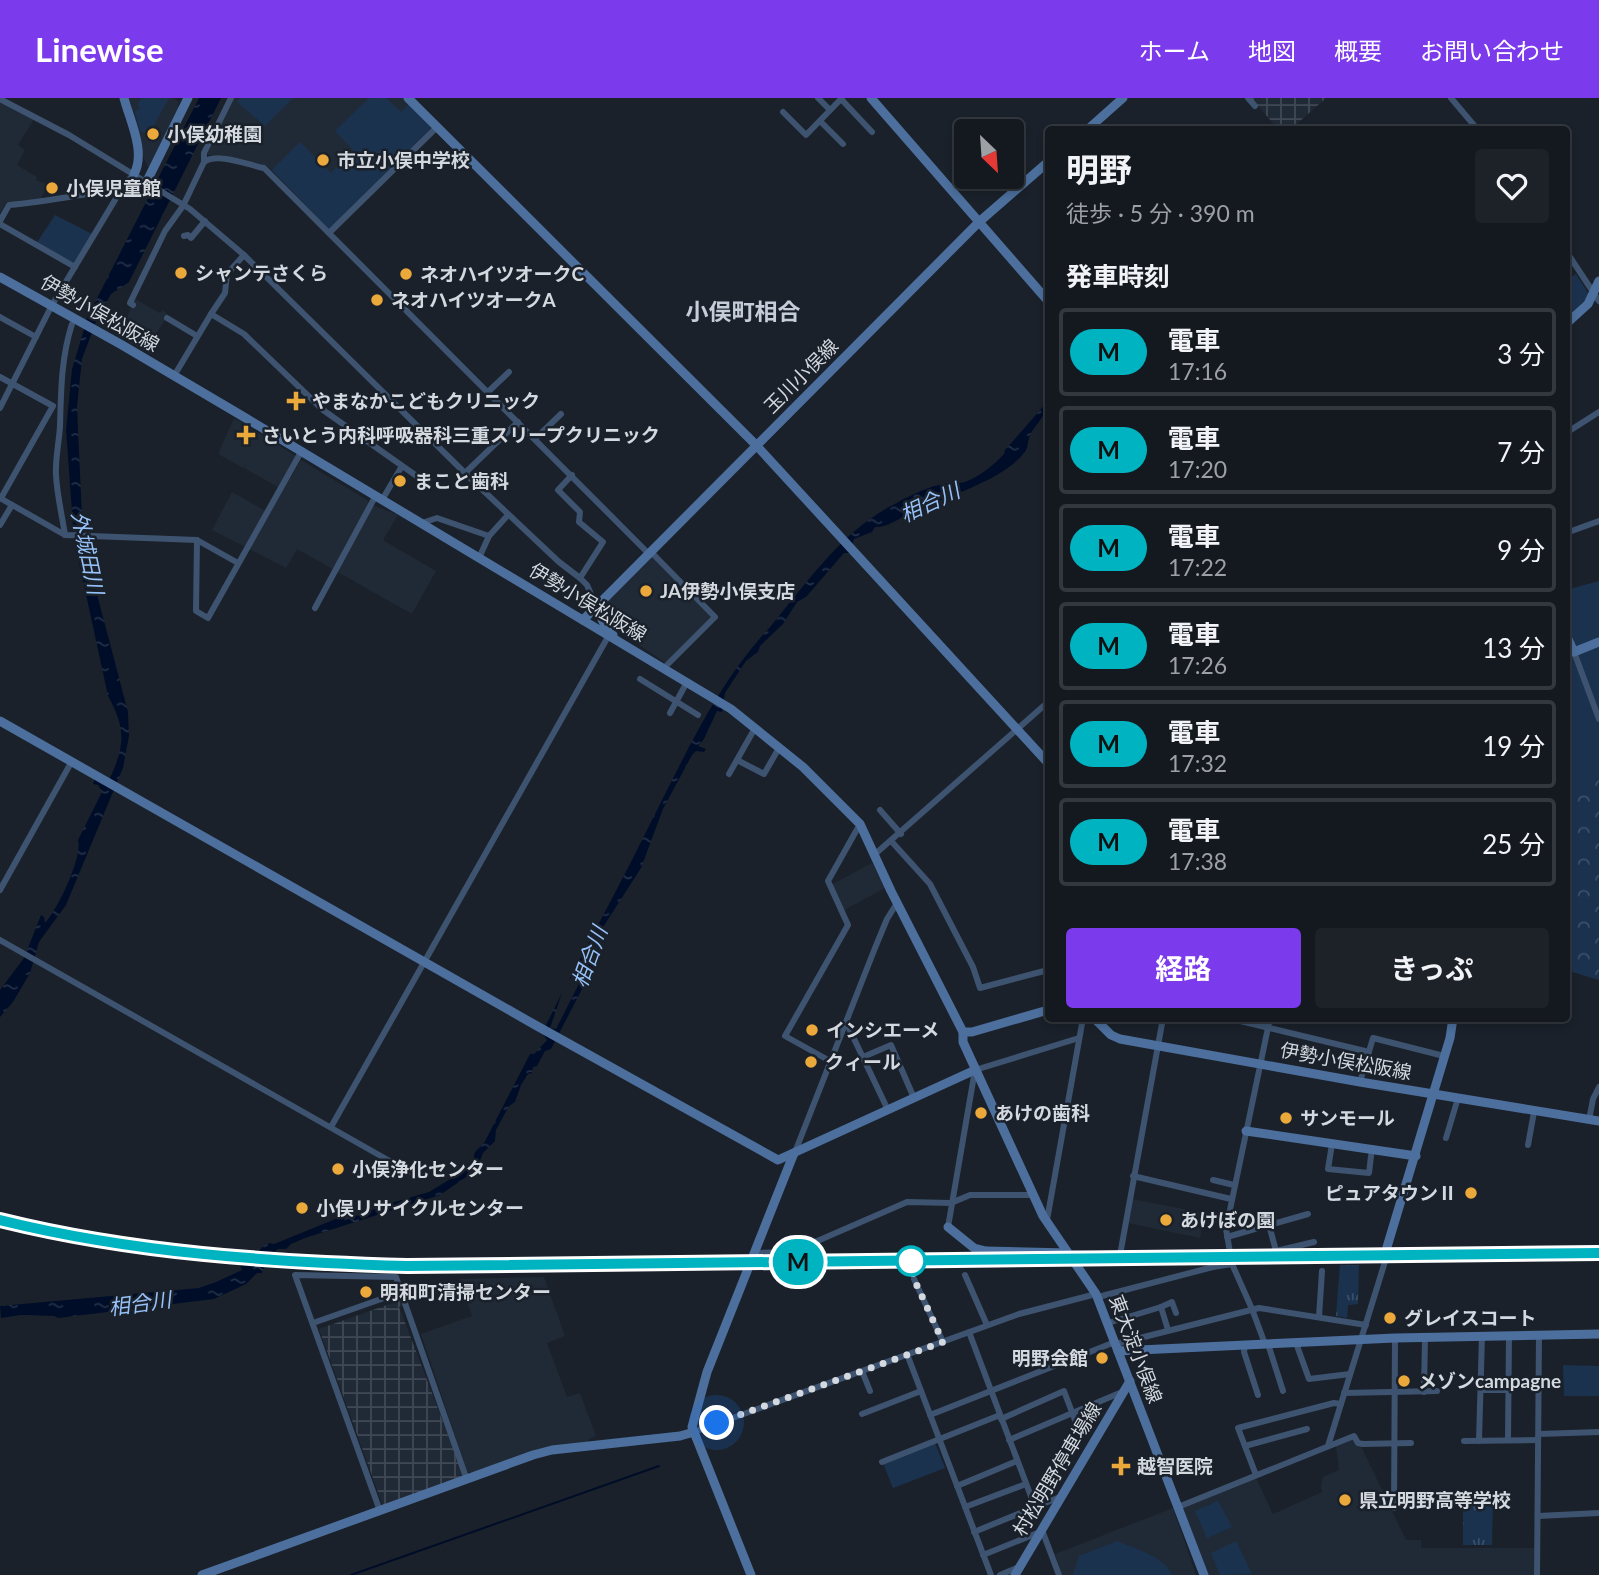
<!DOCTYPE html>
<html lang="ja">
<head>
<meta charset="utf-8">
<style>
  :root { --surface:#141920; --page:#1d2229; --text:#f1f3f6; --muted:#9da0a5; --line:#33383e; --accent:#7c3aed }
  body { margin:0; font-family:Lato,"Noto Sans JP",sans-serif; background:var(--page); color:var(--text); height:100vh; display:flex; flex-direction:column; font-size:26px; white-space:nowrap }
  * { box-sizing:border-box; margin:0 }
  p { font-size:23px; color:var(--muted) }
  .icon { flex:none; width:38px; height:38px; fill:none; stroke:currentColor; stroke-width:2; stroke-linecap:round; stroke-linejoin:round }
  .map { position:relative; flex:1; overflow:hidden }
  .sheet { position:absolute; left:1045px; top:28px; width:525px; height:896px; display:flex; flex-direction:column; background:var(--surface); border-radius:7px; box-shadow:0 4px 10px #0003,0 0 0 2px var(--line) }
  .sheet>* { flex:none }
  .badge { padding:0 14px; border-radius:23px; font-size:24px; line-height:46px }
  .needle { width:46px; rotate:155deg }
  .buttons { position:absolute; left:954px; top:21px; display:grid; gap:14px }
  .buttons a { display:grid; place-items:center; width:70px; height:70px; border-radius:7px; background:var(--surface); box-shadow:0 4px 10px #0003,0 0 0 2px var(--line); font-size:35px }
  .you { position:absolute; width:35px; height:35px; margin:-18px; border:5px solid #fff; border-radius:50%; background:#1a73e8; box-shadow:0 0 0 10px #1a73e833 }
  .map>.badge { position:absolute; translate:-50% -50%; box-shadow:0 0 0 4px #fff }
  h2 { padding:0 21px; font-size:26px; line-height:63px }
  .round { display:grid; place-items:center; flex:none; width:74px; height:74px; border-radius:7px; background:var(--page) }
  .head { display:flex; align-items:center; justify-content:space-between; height:119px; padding:0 21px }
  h1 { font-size:33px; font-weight:700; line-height:52px }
  .button { display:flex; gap:14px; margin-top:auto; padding:14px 21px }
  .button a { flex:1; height:80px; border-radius:7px; background:var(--accent); color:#fff; font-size:28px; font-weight:700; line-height:80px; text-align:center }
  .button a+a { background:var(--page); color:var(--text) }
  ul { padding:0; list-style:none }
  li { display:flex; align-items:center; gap:21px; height:88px; margin:0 14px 10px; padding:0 7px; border:4px solid var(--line); border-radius:7px }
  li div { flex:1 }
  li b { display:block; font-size:26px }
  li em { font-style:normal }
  li .badge { min-width:77px; font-weight:700; text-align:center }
  header { display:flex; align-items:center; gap:42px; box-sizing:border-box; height:98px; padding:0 35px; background:var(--accent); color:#fff }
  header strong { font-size:33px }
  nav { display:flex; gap:38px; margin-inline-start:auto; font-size:24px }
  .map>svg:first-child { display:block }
</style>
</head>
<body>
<header>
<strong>Linewise</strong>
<nav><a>ホーム</a><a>地図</a><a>概要</a><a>お問い合わせ</a></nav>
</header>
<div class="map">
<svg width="1599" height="1477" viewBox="0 0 1599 1477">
  <defs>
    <pattern id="industrial-grid" width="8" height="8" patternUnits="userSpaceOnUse" patternTransform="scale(1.75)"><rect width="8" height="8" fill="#202a37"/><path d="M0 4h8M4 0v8" fill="none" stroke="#404854"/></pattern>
    <pattern id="grass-tufts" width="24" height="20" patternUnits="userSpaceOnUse" patternTransform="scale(1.75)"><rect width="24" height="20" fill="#1b324f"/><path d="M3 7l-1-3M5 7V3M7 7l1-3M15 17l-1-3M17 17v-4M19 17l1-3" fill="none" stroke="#3b4f68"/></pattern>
    <pattern id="forest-crowns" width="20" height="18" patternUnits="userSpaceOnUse" patternTransform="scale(1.75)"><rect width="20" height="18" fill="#1b324f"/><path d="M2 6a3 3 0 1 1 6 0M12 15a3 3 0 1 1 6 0" fill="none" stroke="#3b4f68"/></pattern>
    <pattern id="water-ripples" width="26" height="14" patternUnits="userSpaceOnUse" patternTransform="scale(1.75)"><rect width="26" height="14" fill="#000d28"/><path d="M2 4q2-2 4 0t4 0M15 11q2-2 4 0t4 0" fill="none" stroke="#243047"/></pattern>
  </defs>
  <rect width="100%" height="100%" fill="#1a212a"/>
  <!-- built -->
  <g fill="#202a37">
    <polygon points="129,0 174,0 179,4 177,7 181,10 150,72 144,61"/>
    <polygon points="233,0 404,0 431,28 330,132 267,68 225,57 208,57 207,55"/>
    <polygon points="0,4 34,21 18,47 25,52 17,67 37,79 36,82 48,87 40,102 6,104 0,115"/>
    <polygon points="135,201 160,215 163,212 168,218 144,253 118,238"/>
    <polygon points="234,320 296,358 278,389 244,370 247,364 243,370 218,356"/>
    <polygon points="301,362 367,402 369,406 398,417 383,442 436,473 412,516 297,451 286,470 212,432 232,394 269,415"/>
    <polygon points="651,458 711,519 666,565 611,528 605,513 609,504 607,502"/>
    <polygon points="872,765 885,790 844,812 831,787"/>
    <polygon points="1132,1101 1204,1115 1200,1140 1128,1125"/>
    <polygon points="544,1179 565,1238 547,1245 567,1299 580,1295 596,1338 589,1341 588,1344 472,1375 467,1373 421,1236 472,1218 459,1181"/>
    <polygon points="1354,1341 1361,1348 1406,1442 1421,1442 1421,1450 1534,1450 1534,1477 1208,1477 1183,1410 1256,1380 1273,1416 1322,1394 1321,1388 1323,1379 1339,1372 1336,1348"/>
    <polygon points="1173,1410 1196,1477 1062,1477 1055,1456"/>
  </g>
  <!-- industrial -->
  <g fill="url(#industrial-grid)">
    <polygon points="1251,0 1326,0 1290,32 1278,31"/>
    <polygon points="401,1202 403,1207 399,1209 463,1376 462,1381 383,1408 319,1231"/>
  </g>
  <!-- grass -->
  <g fill="url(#grass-tufts)">
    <polygon points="1340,1167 1359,1167 1358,1206 1348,1207 1347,1220 1336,1218"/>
    <polygon points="1463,1395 1493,1395 1492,1447 1463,1447"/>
  </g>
  <!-- forest -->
  <polygon fill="url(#forest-crowns)" points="1566,544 1599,548 1599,882 1566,872"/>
  <!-- park -->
  <g fill="#1b324f">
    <polygon points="141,0 169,0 149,36 140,33 135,13 140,11 138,6"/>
    <polygon points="240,0 293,0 265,28 237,4"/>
    <polygon points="369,0 386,0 401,14 409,6 431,30 330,132 272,72 300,44 331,75 353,52 335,33"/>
    <polygon points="55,117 94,137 75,169 36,146"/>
    <polygon points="1576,176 1588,195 1588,199 1567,220 1566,182"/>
    <polygon points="1599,483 1599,675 1566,679 1566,492"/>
    <polygon points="1563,1267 1599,1268 1599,1298 1564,1298"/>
    <polygon points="935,1345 945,1370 893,1390 883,1365"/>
    <polygon points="1218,1403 1232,1429 1207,1440 1195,1413"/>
    <path d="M1117,1443C1135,1451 1164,1458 1172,1477H1073L1079,1458Z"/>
    <polygon points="1236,1443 1252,1476 1220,1477 1211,1455"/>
  </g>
  <!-- water -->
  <g fill="url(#water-ripples)">
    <path d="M199,0H221L129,184L111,196L96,224L82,261L77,309L83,440L93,468L98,500L128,614L129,638L123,670L66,807L39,844L30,875L13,904L0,919V892L24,860L41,817L44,819L45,825C57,812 83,759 78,742L102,694L98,687L93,686L95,680H110C125,647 126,631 108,598L74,441L66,332L72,271L88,218Z"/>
    <path d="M1048,303C1048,315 1037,325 1031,335C1027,342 1029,350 1024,355C1003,383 941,400 910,415C898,421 889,429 875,429L872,434L854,441L849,455H844L806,499L797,504L783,526L760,548L758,554L746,563L725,595L722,614L717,613L704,641L698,648L706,651L704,654L696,653L692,657L663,711L641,770L598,837L591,859L594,868L551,951L545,953L537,968L533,969L532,975L528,976L521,987L515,1004L509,1008L496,1032L495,1043L483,1055L477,1071L472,1075L440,1097L305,1140L291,1146L286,1151H278L268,1158L262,1175H257L246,1186L214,1201L58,1220L54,1218L21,1217L1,1220L0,1208L199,1190L216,1184L242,1172L240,1167H250L262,1149L269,1145L274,1146L338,1120L362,1117L381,1108L429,1094L457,1077L473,1062L475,1054L484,1045L530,956H534L547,942L542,935L562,895L550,930L556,931L587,870L582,869L569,882C596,830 624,779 650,726C685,657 718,584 771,528C802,490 838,440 879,415C895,405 925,389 943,386C950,385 958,386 965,384C980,378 994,367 1004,356L1005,352Z"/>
  </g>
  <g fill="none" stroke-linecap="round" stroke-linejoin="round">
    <!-- stream -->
    <polyline stroke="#000d28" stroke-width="2" points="351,1477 659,1368"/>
    <!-- street -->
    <g stroke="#3d5370" stroke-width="6">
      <polyline points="818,0 830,12"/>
      <polyline points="1248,0 1255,8"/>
      <polyline points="1451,0 1478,32"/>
      <polyline points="0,1 69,37 190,111 244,157 470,380 559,464 580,480 587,487 596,508"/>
      <polyline points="841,1 872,34"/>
      <polyline points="783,14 806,37 842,0"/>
      <polyline points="820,23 843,46"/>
      <polyline points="204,64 204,55 231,0"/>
      <path d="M0,123L9,107C34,105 57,101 81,97C96,94 109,93 124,87"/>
      <polyline points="0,126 75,169"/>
      <polyline points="329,135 437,29"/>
      <polyline points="184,138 188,137 191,140 205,123"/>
      <polyline points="1566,153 1599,203"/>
      <path d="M133,207L130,205L165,133L183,108L204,64C218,54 248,67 264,70L650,457"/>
      <polyline points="211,216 225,195 227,176 244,157"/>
      <polyline points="0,219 36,239"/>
      <polyline points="167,220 197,238"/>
      <polyline points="174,278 211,216 244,236 323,312 418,379"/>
      <polyline points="0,279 53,308 1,400"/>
      <polyline points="488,294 509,274"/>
      <polyline points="0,310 52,207 124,87 134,76"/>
      <polyline points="1566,335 1599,314"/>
      <polyline points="535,341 561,316"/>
      <polyline points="465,375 518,324"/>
      <polyline points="572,377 558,392 580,414 579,424 603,444 580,480"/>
      <polyline points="0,400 65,437 197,442 238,465"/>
      <polyline points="382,402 402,368"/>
      <polyline points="422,425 437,420 489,438"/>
      <polyline points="0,427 12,407"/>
      <polyline points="1566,435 1599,423"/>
      <path d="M65,437C62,417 57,397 56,377C55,361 59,345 60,328C61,294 61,260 72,226"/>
      <polyline points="197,442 196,513 208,520 301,354"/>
      <polyline points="652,455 715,519 664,570"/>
      <polyline points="479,460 489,438 508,417"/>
      <polyline points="315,510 375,399"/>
      <polyline points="1574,554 1599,621"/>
      <polyline points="640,581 698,617"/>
      <polyline points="670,615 687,584"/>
      <polyline points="737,662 764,676 779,650"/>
      <polyline points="729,676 755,630"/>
      <polyline points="880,712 901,736"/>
      <polyline points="892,744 930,786 973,869 980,890 1048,872"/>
      <polyline points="874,757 1048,604"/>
      <polyline points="0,792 72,663"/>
      <polyline points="0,842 409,1074"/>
      <polyline points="1228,920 1369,954"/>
      <polyline points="846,924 888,1012"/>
      <polyline points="863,959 891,947 914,1000"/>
      <polyline points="830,963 785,938 848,827 828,783 860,726"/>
      <polyline points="1360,984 1373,940 1444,958"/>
      <polyline points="1589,1022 1593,1001 1599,989"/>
      <polyline points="331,1029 609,537"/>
      <polyline points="1446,1040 1458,1000"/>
      <polyline points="1332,1046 1328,1071 1369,1075 1372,1050"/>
      <polyline points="1528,1047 1534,1014"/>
      <polyline points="795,1054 875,850 887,821 897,805"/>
      <polyline points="1133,1078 1231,1101"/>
      <polyline points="1213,1082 1234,1087"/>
      <polyline points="1047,1122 1083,920"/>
      <polyline points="1269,1127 1276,1153 1314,1144"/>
      <polyline points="948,1129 975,972 1079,940"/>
      <polyline points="1227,1139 1308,1116"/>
      <polyline points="755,1155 792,1154 907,1104 951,1105 970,1097 1032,1097"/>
      <polyline points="1068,1155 1120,1157 1163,920"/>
      <polyline points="965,1177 987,1227"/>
      <polyline points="914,1181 943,1244"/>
      <polyline points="1098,1199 1213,1169 1232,1166"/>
      <polyline points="1161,1209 1172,1204 1176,1215"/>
      <polyline points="1319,1219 1322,1173"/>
      <polyline points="313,1225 401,1194 467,1382"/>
      <polyline points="1108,1225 1161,1209 1168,1232"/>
      <polyline points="969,1234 1035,1409 1060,1399"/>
      <polyline points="1296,1245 1309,1281 1350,1276"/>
      <polyline points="1116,1246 1259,1210 1366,1227"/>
      <polyline points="1265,1246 1252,1211 1232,1166 1226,1131 1270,920"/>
      <polyline points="1268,1246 1283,1293"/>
      <polyline points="1245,1247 1244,1254 1258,1297"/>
      <polyline points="907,1256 991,1477"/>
      <polyline points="862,1273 870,1293"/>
      <polyline points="1481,1292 1508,1292"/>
      <polyline points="1424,1294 1425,1239"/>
      <polyline points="1344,1295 1437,1293"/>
      <polyline points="862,1316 921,1293"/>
      <polyline points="930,1317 1115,1244"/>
      <polyline points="1001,1321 1064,1293 1078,1330"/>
      <polyline points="694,1334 1019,1216 1096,1196"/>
      <polyline points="1539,1336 1599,1334"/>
      <polyline points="1009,1342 1122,1294"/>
      <polyline points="1508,1342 1509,1237"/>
      <polyline points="1464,1343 1538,1342"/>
      <polyline points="1479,1343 1482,1237"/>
      <polyline points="1245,1348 1307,1331"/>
      <polyline points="1328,1348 1388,1154 1387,1149"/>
      <polyline points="882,1364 1000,1317"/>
      <polyline points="1256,1377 1238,1330 1334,1305 1341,1306"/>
      <polyline points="957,1388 1017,1363"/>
      <polyline points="965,1409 1026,1386"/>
      <polyline points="1178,1409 1354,1338 1358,1345 1363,1346 1411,1345"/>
      <polyline points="1394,1410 1395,1240"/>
      <polyline points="380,1413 295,1177 396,1179 401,1194"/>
      <polyline points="1538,1418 1599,1415"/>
      <polyline points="1042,1432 1059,1477"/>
      <polyline points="974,1434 1035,1409"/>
      <polyline points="983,1457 1040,1434"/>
      <polyline points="1000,1477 1019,1469"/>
      <polyline points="1537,1477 1539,1237"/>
    </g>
    <!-- secondary -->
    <g stroke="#4c6f9d" stroke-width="9">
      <path d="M124,0C130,23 146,54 134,76"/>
      <polyline points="408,0 756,347 1048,665"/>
      <polyline points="871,0 1048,203"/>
      <polyline points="1087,32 1123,0"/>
      <polyline points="146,85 188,0"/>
      <polyline points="0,179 122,247 244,319 711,599 731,611 803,669 860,726 891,793 963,934 963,944 1043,1118 1096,1196 1204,1477"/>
      <polyline points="1566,226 1588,206 1599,183"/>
      <path d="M602,503C596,516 604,527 613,537"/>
      <polyline points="583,522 979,124 1048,64"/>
      <polyline points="1566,537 1574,554 1599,544"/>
      <polyline points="0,623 537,928 778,1062 975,972"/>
      <polyline points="1094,920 1111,937 1120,941 1360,984 1599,1023"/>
      <polyline points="963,934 972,934 1048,912"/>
      <polyline points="1246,1033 1416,1058"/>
      <polyline points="948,1129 974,1150 986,1153 1068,1155"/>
      <polyline points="1387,1149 1450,940 1453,920"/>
      <polyline points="1118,1253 1395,1240 1599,1236"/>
      <polyline points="202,1477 533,1357 552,1352 680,1338 694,1334"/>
      <polyline points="751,1477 692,1329 707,1274 794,1055"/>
      <polyline points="1015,1477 1130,1283"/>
    </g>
    <defs>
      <path id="rail" d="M0,1121C133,1156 270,1164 407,1168L1599,1155"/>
    </defs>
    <!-- rail casing -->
    <use href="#rail" stroke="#858a92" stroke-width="4.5"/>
    <!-- rail -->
    <use href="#rail" stroke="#1a212a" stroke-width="2" stroke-dasharray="5" stroke-linecap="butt"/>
  </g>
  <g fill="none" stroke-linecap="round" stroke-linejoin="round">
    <defs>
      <path id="line" d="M0,1122C133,1155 270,1164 407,1168L1599,1155"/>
    </defs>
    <!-- line casing -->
    <use href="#line" stroke="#fff" stroke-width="16"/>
    <!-- line -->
    <use href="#line" stroke="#00b3c1" stroke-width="10"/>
    <!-- walk -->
    <polyline stroke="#d4d8df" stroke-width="7" stroke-dasharray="0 12.6" points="717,1325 943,1244 914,1181 911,1163"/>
  </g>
  <!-- markers -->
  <g fill="#eca93b" stroke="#1a212a" stroke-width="2.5">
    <circle cx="153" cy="36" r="7"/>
    <circle cx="323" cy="62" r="7"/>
    <circle cx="52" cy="90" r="7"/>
    <circle cx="181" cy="175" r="7"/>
    <circle cx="406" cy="176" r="7"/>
    <circle cx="377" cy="202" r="7"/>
    <path d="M292.5 292.5h7v7h7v7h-7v7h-7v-7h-7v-7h7z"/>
    <path d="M242.5 326.5h7v7h7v7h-7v7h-7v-7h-7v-7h7z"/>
    <circle cx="400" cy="383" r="7"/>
    <circle cx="646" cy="493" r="7"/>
    <circle cx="812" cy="932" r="7"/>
    <circle cx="811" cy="964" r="7"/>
    <circle cx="981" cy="1015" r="7"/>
    <circle cx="1286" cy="1020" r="7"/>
    <circle cx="338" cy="1071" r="7"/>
    <circle cx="1471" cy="1095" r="7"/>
    <circle cx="302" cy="1110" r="7"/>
    <circle cx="1166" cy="1122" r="7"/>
    <circle cx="366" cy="1194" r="7"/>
    <circle cx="1390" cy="1220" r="7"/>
    <circle cx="1102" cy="1260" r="7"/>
    <circle cx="1404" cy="1283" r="7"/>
    <path d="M1117.5 1357.5h7v7h7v7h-7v7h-7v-7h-7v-7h7z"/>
    <circle cx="1345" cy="1402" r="7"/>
  </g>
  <circle fill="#fff" stroke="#00b3c1" stroke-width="3.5" cx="911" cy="1163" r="14"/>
  <g text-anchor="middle" stroke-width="5" stroke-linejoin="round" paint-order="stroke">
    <!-- poi labels -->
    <g font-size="19" font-weight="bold" fill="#d4d8df" stroke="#1a212a" text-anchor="start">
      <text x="167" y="43">小俣幼稚園</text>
      <text x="337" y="69">市立小俣中学校</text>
      <text x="66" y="97">小俣児童館</text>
      <text x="195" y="182">シャンテさくら</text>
      <text x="420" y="183">ネオハイツオークC</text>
      <text x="391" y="209">ネオハイツオークA</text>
      <text x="312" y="310">やまなかこどもクリニック</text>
      <text x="262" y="344">さいとう内科呼吸器科三重スリープクリニック</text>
      <text x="414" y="390">まこと歯科</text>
      <text x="660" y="500">JA伊勢小俣支店</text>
      <text x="826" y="939">インシエーメ</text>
      <text x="825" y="971">クィール</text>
      <text x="995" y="1022">あけの歯科</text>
      <text x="1300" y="1027">サンモール</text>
      <text x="352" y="1078">小俣浄化センター</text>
      <text x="1457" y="1102" text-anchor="end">ピュアタウンⅡ</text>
      <text x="316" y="1117">小俣リサイクルセンター</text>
      <text x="1180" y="1129">あけぼの園</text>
      <text x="380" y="1201">明和町清掃センター</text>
      <text x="1404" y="1227">グレイスコート</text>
      <text x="1088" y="1267" text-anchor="end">明野会館</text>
      <text x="1418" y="1290">メゾンcampagne</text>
      <text x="1137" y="1375">越智医院</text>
      <text x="1359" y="1409">県立明野高等学校</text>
    </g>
    <!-- street labels -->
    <g font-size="19" fill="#d4d8df" stroke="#1a212a">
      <text transform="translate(100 215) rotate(30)" y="7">伊勢小俣松阪線</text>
      <text transform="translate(801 278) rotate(-45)" y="7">玉川小俣線</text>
      <text transform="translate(588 504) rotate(31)" y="7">伊勢小俣松阪線</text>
      <text transform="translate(1346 963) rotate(10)" y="7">伊勢小俣松阪線</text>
      <text transform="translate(1136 1251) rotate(69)" y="7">東大淀小俣線</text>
      <text transform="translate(1057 1371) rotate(-59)" y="7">村松明野停車場線</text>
    </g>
    <!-- water labels -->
    <g font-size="21" font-style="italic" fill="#97c2f9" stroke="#1a212a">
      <text transform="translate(930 405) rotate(-25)" y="7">相合川</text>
      <text transform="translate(87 455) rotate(78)" y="7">外城田川</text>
      <text transform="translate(590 859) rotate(-70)" y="7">相合川</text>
      <text transform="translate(140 1206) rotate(-8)" y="7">相合川</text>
    </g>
    <!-- quarter labels -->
    <g font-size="23" font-weight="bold" fill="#c4cdd9" stroke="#1a212a">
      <text x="743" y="222">小俣町相合</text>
    </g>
  </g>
</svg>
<div class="buttons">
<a><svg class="needle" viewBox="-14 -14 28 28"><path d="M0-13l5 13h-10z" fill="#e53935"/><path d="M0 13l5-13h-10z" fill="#9da0a5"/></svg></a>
</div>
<div class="you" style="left:717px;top:1325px"></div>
<b class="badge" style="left:798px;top:1164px;background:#00b3c1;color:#111">M</b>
<section class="sheet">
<div class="head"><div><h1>明野</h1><p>徒歩 · 5 分 · 390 m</p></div><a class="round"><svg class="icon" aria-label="heart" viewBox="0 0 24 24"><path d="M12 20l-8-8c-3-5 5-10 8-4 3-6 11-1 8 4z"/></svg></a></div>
<h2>発車時刻</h2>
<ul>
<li><span class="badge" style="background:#00b3c1;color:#111">M</span><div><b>電車</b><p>17:16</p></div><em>3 分</em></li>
<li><span class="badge" style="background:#00b3c1;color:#111">M</span><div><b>電車</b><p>17:20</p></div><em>7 分</em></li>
<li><span class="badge" style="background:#00b3c1;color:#111">M</span><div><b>電車</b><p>17:22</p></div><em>9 分</em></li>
<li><span class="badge" style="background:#00b3c1;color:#111">M</span><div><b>電車</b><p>17:26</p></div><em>13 分</em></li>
<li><span class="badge" style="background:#00b3c1;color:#111">M</span><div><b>電車</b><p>17:32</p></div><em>19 分</em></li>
<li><span class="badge" style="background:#00b3c1;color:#111">M</span><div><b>電車</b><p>17:38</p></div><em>25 分</em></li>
</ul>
<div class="button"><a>経路</a><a>きっぷ</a></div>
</section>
</div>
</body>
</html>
